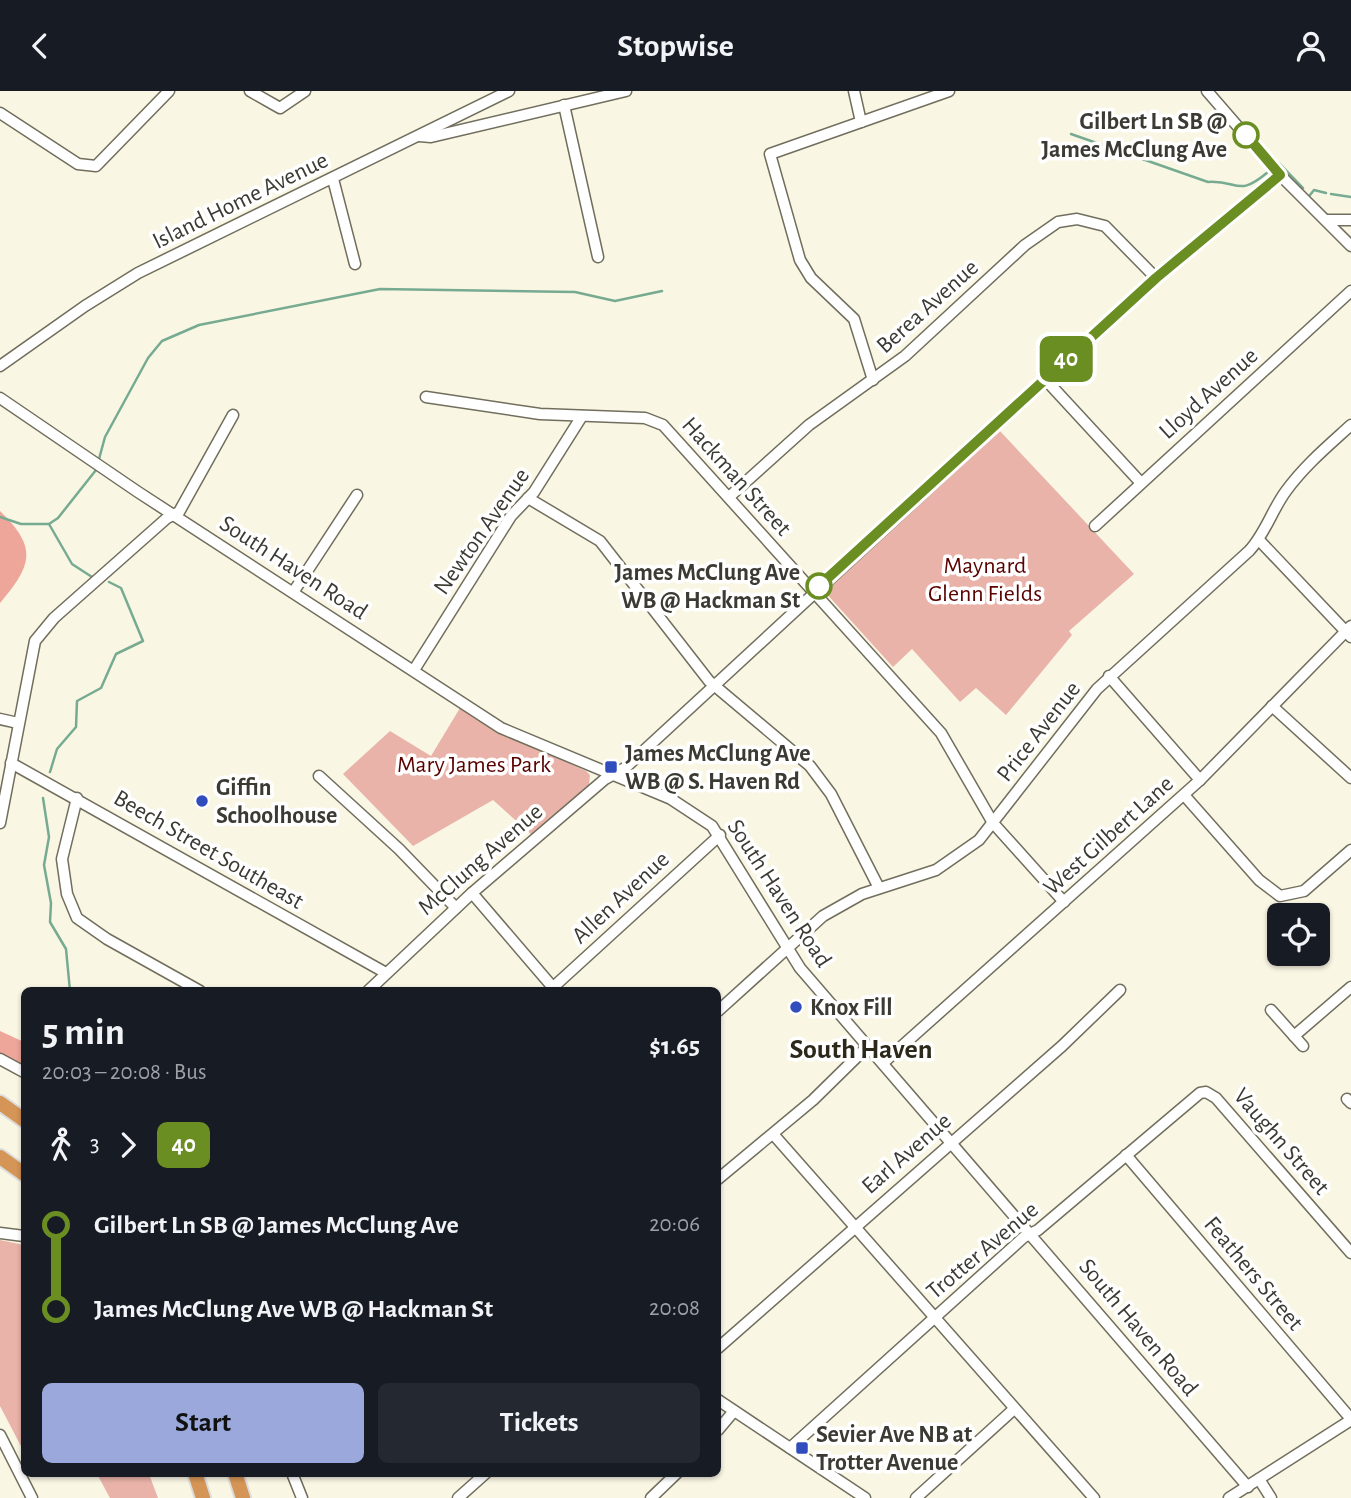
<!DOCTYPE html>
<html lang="en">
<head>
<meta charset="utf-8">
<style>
  :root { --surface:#171b24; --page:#242831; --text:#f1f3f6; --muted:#9ea1a6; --accent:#9aa8dc }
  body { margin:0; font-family:"Alegreya Sans",sans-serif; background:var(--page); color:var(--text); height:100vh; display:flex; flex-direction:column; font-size:26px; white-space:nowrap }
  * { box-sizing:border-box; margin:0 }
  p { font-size:23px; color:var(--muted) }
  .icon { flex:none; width:38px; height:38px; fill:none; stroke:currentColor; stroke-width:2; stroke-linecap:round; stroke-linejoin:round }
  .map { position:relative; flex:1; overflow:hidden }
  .drawer { position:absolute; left:21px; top:896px; width:700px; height:490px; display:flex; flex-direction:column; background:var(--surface); border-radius:10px; box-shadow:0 2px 5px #0004 }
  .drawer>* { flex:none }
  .badge { padding:0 14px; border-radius:10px; font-size:24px; line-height:46px }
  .fabs { position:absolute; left:1267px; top:812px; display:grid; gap:14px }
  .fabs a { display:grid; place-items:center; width:63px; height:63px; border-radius:10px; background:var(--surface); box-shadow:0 2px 5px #0004; font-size:35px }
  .map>.badge { position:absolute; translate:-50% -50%; box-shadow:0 0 0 4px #fff }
  .legs { display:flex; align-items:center; gap:10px; height:77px; padding:0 21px; font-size:23px }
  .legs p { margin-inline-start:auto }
  .summary { display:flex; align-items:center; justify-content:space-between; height:119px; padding:0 21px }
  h1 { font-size:38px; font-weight:700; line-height:52px }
  .action { display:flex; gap:14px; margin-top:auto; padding:14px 21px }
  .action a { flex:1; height:80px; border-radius:10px; background:var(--accent); color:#111; font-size:28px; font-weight:700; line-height:80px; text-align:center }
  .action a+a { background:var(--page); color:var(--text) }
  ul { padding:0 21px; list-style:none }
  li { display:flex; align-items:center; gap:24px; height:84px; font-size:26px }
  li i { display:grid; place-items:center; width:10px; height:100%; margin:0 9px; background:currentColor }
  li i::after { content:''; width:18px; height:18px; margin:-9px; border:5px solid; border-radius:50%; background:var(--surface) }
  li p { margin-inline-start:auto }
  li:first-child i { background:linear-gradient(#0000 50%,currentColor 0) }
  li:last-child i { background:linear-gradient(currentColor 50%,#0000 0) }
  header { display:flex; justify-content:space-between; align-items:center; height:91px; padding:0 21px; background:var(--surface); font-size:32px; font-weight:700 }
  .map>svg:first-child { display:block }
</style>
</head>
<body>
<header><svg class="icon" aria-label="back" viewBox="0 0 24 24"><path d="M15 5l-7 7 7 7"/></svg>Stopwise<svg class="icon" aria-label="person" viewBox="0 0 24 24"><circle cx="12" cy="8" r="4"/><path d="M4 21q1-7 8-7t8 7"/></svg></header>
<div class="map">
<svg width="1351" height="1407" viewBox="0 0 1351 1407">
  <rect width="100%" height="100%" fill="#faf6e4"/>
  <!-- green -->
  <g fill="#e9b3a9">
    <polygon points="999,339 1134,483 1069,540 1072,544 1006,624 976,597 960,611 912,558 893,576 824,500"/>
    <polygon points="460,617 499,640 586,680 590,684 589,694 533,745 493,709 413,755 343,683 390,640 431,665"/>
    <polygon points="0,1149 24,1154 24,1361 0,1315"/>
    <polygon points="97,1383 149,1383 158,1407 110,1407"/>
  </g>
  <!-- forest -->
  <g fill="#efa69a">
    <path d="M0,420C38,457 32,474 0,512Z"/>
    <polygon points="0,940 24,951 24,976 0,962"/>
  </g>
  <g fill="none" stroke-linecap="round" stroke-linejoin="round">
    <!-- stream -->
    <g stroke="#76ab92" stroke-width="2.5">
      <path d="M1071,43L1208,91C1239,89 1237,107 1268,81"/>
      <polyline points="1279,72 1303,97"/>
      <polyline points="1331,103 1351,106"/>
      <polyline points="1310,104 1314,99 1326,102"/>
      <polyline points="99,368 105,346 148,267 162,250 199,234 380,198 575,201 615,210 662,200"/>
      <polyline points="0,426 21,433 49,433 72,473 92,486"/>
      <polyline points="49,433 58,427 96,379"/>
      <polyline points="50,681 57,658 76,636 77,610 101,597 116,563 143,550 121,497 109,491"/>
      <polyline points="43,707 49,746 44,774 51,812 50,831 66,858 70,900"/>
    </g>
    <defs>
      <g id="minor">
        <polyline points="250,0 280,17 305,0"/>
        <polyline points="854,0 861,31"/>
        <polyline points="1207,0 1280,84 1351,155"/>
        <polyline points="564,14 598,166"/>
        <polyline points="0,22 78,73 96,75 169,0"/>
        <polyline points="419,45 431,46 626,0"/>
        <polyline points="333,88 355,173"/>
        <polyline points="1328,129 1351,129"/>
        <polyline points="0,275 85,215 138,182 509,0"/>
        <polyline points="1045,288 1141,392"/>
        <polyline points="873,289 854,228 811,187 800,169 770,63 949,0"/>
        <polyline points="426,306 540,323 645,327 663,334 941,642 993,732 1064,811"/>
        <polyline points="0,307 138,401 501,637 671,708 712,735 800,877 1248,1396"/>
        <polyline points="729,406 809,334 905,265 1025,154 1058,131 1077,128 1105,135 1156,187"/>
        <polyline points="528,407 600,450 709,590 810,675 831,703 879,797"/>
        <polyline points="1095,435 1351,200"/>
        <polyline points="1259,449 1351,546"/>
        <polyline points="294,500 357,404"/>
        <polyline points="414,579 511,425 534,401 582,325"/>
        <polyline points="1109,585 1200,689"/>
        <polyline points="1272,615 1351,687"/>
        <polyline points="0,628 18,632"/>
        <polyline points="11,672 386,882"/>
        <polyline points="319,685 399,758 456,817"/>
        <polyline points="1184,704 1259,789 1280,805 1304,800 1351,759"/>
        <polyline points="77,707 62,768 67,803 77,827 107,848 200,900"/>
        <polyline points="0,732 35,550 54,527 167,427 179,421 233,324"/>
        <polyline points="472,802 556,900"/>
        <polyline points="368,900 472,802 605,688 625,677 1156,187 1280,84"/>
        <polyline points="549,900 720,744"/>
        <polyline points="1271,919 1303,955"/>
        <path d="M718,920L823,825L862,803L936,779L979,749L1097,598L1249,460C1265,443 1272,419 1286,400C1305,374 1328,355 1351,334"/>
        <polyline points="1294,945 1351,896"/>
        <polyline points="0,968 24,981"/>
        <polyline points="883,972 1200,689 1351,535"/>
        <polyline points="1347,1008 1351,1012"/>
        <polyline points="773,1043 1094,1407"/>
        <polyline points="1126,1064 1351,1328"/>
        <polyline points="718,1088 813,1009 867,956"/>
        <polyline points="0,1142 24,1145"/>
        <polyline points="718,1257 1062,955 1120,899"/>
        <polyline points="718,1309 865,1407"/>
        <polyline points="718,1339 734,1320"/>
        <polyline points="0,1344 32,1407"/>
        <polyline points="790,1357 1024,1146 1038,1139 1200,1002 1206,1001 1216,1007 1351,1162"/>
        <polyline points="292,1382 302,1407"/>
        <polyline points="1259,1388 1271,1407"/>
        <polyline points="458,1407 486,1382"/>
        <polyline points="651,1407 677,1382"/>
        <polyline points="916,1407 1014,1318"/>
        <polyline points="1229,1407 1351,1329"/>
      </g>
      <g id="highway">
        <polyline points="0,1012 24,1029"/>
        <polyline points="0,1066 24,1083"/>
        <polyline points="195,1382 203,1407"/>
        <polyline points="235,1382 243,1407"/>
      </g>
    </defs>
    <!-- minor casing -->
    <use href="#minor" stroke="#716e5d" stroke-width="13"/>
    <!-- highway casing -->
    <use href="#highway" stroke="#dcdcda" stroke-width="18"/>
    <!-- minor -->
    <use href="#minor" stroke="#fff" stroke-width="10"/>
    <!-- highway -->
    <use href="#highway" stroke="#d49556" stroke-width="14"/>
  </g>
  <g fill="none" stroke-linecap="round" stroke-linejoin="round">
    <defs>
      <polyline id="line-1" points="819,495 1156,187 1280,84 1246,44"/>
    </defs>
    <!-- line-1 casing -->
    <use href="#line-1" stroke="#fff" stroke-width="16"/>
    <!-- line-1 -->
    <use href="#line-1" stroke="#6b8e23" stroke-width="10"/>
  </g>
  <!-- markers -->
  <g fill="#fff" stroke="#6b8e23" stroke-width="3.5">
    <circle cx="1246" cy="44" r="12"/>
    <circle cx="819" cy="495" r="12"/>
  </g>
  <g fill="#304cbd" stroke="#fff" stroke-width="2.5">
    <rect x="604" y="669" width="14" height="14" rx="3.5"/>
    <circle cx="202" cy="710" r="7"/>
    <circle cx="796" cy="916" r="7"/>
    <rect x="795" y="1350" width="14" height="14" rx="3.5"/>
  </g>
  <g text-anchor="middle" stroke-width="7" stroke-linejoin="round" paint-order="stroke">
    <!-- stop labels -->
    <g font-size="24" font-weight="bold" fill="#3b3a33" stroke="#fff" text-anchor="end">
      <text x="1227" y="38">Gilbert Ln SB @<tspan x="1227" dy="28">James McClung Ave</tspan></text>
      <text x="800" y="489">James McClung Ave<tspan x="800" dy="28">WB @ Hackman St</tspan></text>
    </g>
    <!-- street labels -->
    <g font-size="24" fill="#3b3a33" stroke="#fff">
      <text transform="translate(240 109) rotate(-26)" y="8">Island Home Avenue</text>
      <text transform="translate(927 215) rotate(-42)" y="8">Berea Avenue</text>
      <text transform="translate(1208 302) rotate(-42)" y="8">Lloyd Avenue</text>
      <text transform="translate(737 385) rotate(48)" y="8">Hackman Street</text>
      <text transform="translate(481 440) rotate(-55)" y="8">Newton Avenue</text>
      <text transform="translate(294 476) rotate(33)" y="8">South Haven Road</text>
      <text transform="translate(1038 640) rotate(-52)" y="8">Price Avenue</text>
      <text transform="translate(1108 744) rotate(-42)" y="8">West Gilbert Lane</text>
      <text transform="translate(209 758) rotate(30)" y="8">Beech Street Southeast</text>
      <text transform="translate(480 768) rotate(-41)" y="8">McClung Avenue</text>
      <text transform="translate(780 802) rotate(57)" y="8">South Haven Road</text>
      <text transform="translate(620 806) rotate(-43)" y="8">Allen Avenue</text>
      <text transform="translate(1282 1050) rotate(49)" y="8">Vaughn Street</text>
      <text transform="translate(906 1062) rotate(-41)" y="8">Earl Avenue</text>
      <text transform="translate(982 1159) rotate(-40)" y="8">Trotter Avenue</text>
      <text transform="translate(1254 1182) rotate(50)" y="8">Feathers Street</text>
      <text transform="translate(1139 1236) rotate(50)" y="8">South Haven Road</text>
    </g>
    <!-- park labels -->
    <g font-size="24" fill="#590200" stroke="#fff">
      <text x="985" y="482">Maynard<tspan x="985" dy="28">Glenn Fields</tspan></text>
      <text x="474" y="681">Mary James Park</text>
    </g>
    <!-- poi labels -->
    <g font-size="24" font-weight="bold" fill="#3b3a33" stroke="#fff" text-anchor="start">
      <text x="625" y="670">James McClung Ave<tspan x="625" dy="28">WB @ S. Haven Rd</tspan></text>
      <text x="216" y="704">Giffin<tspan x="216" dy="28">Schoolhouse</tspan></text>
      <text x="810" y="924">Knox Fill</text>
      <text x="816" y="1351">Sevier Ave NB at<tspan x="816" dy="28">Trotter Avenue</tspan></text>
    </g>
    <!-- quarter labels -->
    <g font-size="28" font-weight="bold" fill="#2c291b" stroke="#fff">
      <text x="861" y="967">South Haven</text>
    </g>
  </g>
</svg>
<div class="fabs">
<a><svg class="icon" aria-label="locate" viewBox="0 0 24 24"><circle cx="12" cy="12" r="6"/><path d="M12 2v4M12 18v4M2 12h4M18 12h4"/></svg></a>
</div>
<b class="badge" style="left:1066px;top:268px;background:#6b8e23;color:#fff">40</b>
<section class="drawer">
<div class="summary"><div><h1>5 min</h1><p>20:03 – 20:08 · Bus</p></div><b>$1.65</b></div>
<div class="legs"><svg class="icon" aria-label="walk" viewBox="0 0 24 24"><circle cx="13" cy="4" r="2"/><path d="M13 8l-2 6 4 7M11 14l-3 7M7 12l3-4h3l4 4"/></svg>3<svg class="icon" aria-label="forward" viewBox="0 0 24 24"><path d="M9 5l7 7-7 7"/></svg><b class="badge" style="background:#6b8e23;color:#fff">40</b></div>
<ul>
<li><i style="color:#6b8e23"></i><b>Gilbert Ln SB @ James McClung Ave</b><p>20:06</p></li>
<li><i style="color:#6b8e23"></i><b>James McClung Ave WB @ Hackman St</b><p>20:08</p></li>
</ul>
<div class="action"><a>Start</a><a>Tickets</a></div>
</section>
</div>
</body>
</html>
